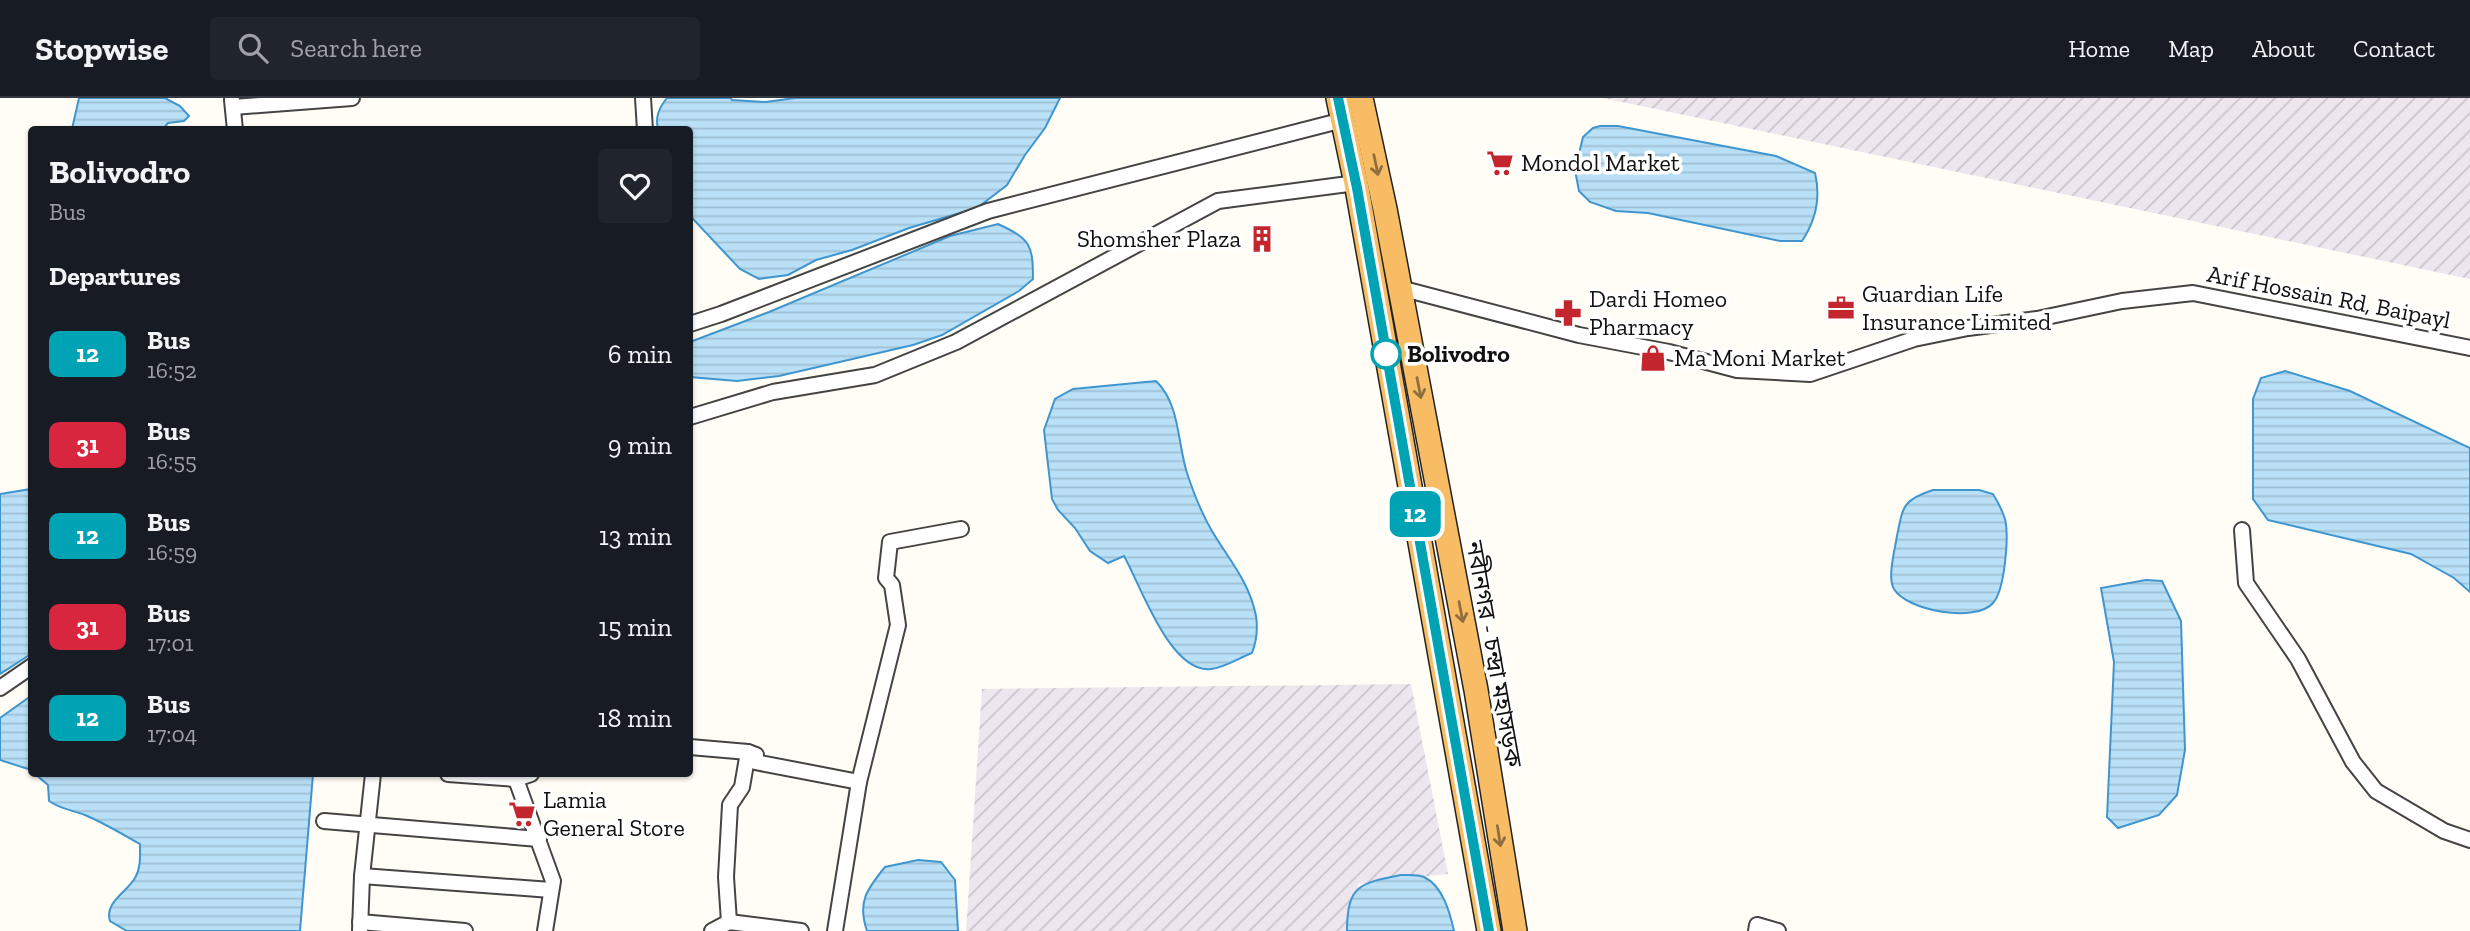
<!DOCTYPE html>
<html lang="en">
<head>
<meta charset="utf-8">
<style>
  :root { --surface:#171b24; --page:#20242c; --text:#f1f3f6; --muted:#9ea1a6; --line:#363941 }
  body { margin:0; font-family:"Zilla Slab","Noto Sans Bengali",serif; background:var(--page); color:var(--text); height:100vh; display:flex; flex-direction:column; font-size:26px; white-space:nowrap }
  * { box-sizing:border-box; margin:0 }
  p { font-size:23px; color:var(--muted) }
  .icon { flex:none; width:38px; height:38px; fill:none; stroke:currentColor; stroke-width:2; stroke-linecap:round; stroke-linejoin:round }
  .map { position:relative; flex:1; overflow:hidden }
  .side { position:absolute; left:28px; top:28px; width:665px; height:651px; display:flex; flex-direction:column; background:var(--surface); border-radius:7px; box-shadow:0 2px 5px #0004 }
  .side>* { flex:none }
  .badge { padding:0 14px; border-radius:10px; font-size:24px; line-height:46px }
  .map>.badge { position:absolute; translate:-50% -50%; box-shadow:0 0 0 4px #fff }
  h2 { padding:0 21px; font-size:26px; line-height:63px }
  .round { display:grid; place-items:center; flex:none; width:74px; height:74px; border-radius:7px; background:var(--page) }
  .overview { display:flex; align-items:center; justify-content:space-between; height:119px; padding:0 21px }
  h1 { font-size:33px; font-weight:800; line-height:52px }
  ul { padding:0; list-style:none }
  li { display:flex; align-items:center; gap:21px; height:91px; padding:0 21px }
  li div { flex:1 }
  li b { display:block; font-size:26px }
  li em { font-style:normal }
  li .badge { min-width:77px; font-weight:700; text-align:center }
  header { display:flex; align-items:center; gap:42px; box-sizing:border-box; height:98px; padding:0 35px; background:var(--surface); border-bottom:2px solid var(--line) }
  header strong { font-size:33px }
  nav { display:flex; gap:38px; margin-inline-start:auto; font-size:24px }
  .search { width:490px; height:63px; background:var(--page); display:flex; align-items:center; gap:18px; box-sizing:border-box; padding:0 24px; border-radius:7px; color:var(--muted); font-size:26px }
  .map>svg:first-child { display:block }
</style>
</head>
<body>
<header>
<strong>Stopwise</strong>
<div class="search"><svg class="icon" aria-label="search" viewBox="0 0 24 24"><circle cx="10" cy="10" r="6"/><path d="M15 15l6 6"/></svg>Search here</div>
<nav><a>Home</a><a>Map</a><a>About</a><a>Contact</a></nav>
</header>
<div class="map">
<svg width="2470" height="833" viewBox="0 0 2470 833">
  <defs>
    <pattern id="industrial-furrows" width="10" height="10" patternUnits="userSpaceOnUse" patternTransform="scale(1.75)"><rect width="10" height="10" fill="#eee6ef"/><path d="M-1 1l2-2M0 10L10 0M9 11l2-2" fill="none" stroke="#cbc4cc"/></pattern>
    <pattern id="water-rules" width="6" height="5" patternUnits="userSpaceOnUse" patternTransform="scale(1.75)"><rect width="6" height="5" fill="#b9e0f7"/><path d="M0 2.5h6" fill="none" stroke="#9ebfd3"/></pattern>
  </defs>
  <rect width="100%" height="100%" fill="#fffdf5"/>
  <!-- industrial -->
  <g fill="url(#industrial-furrows)">
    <polygon points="1603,0 2470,0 2470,181"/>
    <polygon points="1411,586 1448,776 1358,786 1360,833 966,833 982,591"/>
  </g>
  <!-- water -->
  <g fill="url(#water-rules)" stroke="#3f96cf" stroke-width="2">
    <polygon points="79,0 165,0 180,8 189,18 184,23 168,25 163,31 72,31"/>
    <path d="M667,0H731L732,2L766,4L795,0H1060L1045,30L1025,57L1007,87L977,110L909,130L852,152L816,162L788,177L759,181L740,171L693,121L690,114V32L658,31C655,19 659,10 667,0Z"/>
    <path d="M1600,28H1618L1776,58L1815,75C1821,100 1816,122 1802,143H1780L1648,115L1616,113L1590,104L1579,93L1575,72L1583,39L1593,30Z"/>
    <path d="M998,126C1030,141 1033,146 1033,181L1019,193L942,237L913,247L779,278L737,283L690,279V244L769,214L950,138Z"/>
    <polygon points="2285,273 2350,293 2470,350 2470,494 2454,480 2411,456 2268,422 2253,401 2253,301 2261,280"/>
    <path d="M1156,283C1181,307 1177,347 1188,378C1194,396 1202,416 1212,433C1229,462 1249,483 1256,518C1258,531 1257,542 1252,555C1239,560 1224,570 1211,571C1170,576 1140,486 1124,458L1108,465L1090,453L1075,430L1058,412L1052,401L1044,332L1055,301L1073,291Z"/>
    <polygon points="31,391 31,556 0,576 0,396"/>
    <path d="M1933,392H1979L1993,396C1998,404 2002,412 2005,421C2009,438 2005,492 1993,505C1976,525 1907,513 1894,491C1887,480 1895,451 1897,438C1903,409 1902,402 1933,392Z"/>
    <polygon points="2146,482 2162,483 2181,523 2185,652 2177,697 2159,717 2118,730 2107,719 2114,564 2101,490"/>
    <polygon points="31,598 31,672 0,662 0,620"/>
    <path d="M35,676H313L300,833H127L110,823C104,805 126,795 135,780C141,770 140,758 140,746C122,736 104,725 85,717C72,712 60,711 49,703L48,687Z"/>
    <path d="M918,762L941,764L955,782L958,833H867C857,804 867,791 885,769Z"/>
    <path d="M1401,777C1408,777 1418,776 1424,779C1443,788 1450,815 1454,833H1347C1347,787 1360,785 1401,777Z"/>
  </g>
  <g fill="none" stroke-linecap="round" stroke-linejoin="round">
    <defs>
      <g id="minor">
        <polyline points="643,0 645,32"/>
        <polyline points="232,2 235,32"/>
        <polyline points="233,9 352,0"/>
        <polyline points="1400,190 1579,237 1669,254 1737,272 1810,276 1914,241 1968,230 2037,221 2122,203 2193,195 2470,250"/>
        <polyline points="690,226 721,216 988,113 1343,22"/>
        <polyline points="690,319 773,294 875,277 956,244 1218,103 1356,85"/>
        <polyline points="2242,432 2246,485 2298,561 2353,664 2376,693 2444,733 2470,742"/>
        <polyline points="0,590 32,568"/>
        <polyline points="690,649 748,654 756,657 755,664 859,684"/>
        <polyline points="448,676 516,681 531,676"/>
        <polyline points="514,676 553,783 545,833"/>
        <polyline points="324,723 539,741"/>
        <polyline points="362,778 551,792"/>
        <polyline points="360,824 465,833"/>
        <polyline points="729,824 726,779 730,707 742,689 748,654"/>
        <polyline points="360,833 362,778 373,676"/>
        <polyline points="712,833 729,824 801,833"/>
        <polyline points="835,833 859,684 898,527 892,487 886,480 890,444 961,431"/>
        <polyline points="1756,833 1757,827 1778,833"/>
      </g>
      <g id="trunk">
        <polyline points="1338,0 1357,90 1489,833"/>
        <polyline points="1361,0 1385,111 1476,592 1515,833"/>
      </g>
    </defs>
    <!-- minor casing -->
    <use href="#minor" stroke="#444" stroke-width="18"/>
    <!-- trunk casing -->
    <use href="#trunk" stroke="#222" stroke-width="26"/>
    <!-- minor -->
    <use href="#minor" stroke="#fff" stroke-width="14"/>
    <!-- trunk -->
    <use href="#trunk" stroke="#f7bc64" stroke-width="23"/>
  </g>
  <!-- one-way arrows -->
  <defs><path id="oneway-shaft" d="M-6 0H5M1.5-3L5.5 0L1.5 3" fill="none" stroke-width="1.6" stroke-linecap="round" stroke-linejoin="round" transform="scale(1.75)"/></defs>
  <g stroke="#906f3f">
    <use href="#oneway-shaft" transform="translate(1376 67) rotate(78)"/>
    <use href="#oneway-shaft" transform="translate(1419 290) rotate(79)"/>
    <use href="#oneway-shaft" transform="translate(1461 514) rotate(79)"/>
    <use href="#oneway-shaft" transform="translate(1499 738) rotate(81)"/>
  </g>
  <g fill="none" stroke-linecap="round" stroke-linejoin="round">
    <defs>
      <polyline id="line" points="1338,0 1357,90 1489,833"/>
    </defs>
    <!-- line casing -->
    <use href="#line" stroke="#fff" stroke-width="16"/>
    <!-- line -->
    <use href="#line" stroke="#00a3b4" stroke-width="10"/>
  </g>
  <!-- icons -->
  <defs>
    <symbol id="supermarket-bare" viewBox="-9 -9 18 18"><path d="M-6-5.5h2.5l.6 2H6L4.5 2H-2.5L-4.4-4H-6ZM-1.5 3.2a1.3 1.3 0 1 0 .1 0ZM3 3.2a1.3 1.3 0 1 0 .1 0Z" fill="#c4262e" stroke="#fff" stroke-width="2.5" paint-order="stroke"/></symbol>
    <symbol id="building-bare" viewBox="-9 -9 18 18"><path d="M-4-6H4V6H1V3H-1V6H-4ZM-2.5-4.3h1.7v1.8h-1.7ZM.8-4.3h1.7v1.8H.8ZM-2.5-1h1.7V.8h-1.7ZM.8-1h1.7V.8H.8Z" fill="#c4262e" stroke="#fff" stroke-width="2.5" paint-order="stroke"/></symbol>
    <symbol id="office-bare" viewBox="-9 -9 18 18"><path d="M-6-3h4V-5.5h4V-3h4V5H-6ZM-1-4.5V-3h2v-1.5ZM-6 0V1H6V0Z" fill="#c4262e" stroke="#fff" stroke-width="2.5" paint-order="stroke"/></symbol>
    <symbol id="pharmacy-bare" viewBox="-9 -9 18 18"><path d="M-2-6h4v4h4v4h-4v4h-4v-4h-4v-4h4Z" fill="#c4262e" stroke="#fff" stroke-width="2.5" paint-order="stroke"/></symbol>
    <symbol id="shop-bare" viewBox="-9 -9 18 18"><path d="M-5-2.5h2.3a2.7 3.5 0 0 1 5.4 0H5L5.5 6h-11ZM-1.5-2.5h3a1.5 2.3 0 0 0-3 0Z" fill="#c4262e" stroke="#fff" stroke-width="2.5" paint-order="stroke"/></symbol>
  </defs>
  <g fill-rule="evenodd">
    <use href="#supermarket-bare" x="1481" y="46" width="38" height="38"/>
    <use href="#building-bare" x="1243" y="122" width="38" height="38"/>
    <use href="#office-bare" x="1822" y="191" width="38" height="38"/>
    <use href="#pharmacy-bare" x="1549" y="196" width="38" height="38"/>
    <use href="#shop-bare" x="1634" y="241" width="38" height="38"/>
    <use href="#supermarket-bare" x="503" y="697" width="38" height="38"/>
  </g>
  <!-- markers -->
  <circle fill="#fff" stroke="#00a3b4" stroke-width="3.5" cx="1386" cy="256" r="14"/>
  <g text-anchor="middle" stroke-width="7" stroke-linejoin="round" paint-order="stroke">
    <!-- poi labels -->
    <g font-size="24" fill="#111" stroke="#fff" text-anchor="start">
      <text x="1521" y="73">Mondol Market</text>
      <text x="1241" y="149" text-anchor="end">Shomsher Plaza</text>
      <text x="1862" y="204">Guardian Life<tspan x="1862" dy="28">Insurance Limited</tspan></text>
      <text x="1589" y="209">Dardi Homeo<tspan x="1589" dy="28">Pharmacy</tspan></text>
      <text x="1674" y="268">Ma Moni Market</text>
      <text x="543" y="710">Lamia<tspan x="543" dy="28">General Store</tspan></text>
    </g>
    <!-- street labels -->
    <g font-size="24" fill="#111" stroke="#fff">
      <text transform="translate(2329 199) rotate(11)" y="8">Arif Hossain Rd, Baipayl</text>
      <text transform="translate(1494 556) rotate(80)" y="8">নবীনগর - চন্দ্রা মহাসড়ক</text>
    </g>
    <!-- stop labels -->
    <g font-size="24" font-weight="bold" fill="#111" stroke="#fff" text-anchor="start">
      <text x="1407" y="264">Bolivodro</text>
    </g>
  </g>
</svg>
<b class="badge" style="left:1415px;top:416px;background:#00a3b4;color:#fff">12</b>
<section class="side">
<div class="overview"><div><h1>Bolivodro</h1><p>Bus</p></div><a class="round"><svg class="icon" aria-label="heart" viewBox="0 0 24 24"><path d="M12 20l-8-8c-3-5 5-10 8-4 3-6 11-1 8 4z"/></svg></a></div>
<h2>Departures</h2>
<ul>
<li><span class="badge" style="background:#00a3b4;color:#fff">12</span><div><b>Bus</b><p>16:52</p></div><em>6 min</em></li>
<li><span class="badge" style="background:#d7263d;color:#fff">31</span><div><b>Bus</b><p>16:55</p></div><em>9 min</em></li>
<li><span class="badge" style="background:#00a3b4;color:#fff">12</span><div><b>Bus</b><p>16:59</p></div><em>13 min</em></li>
<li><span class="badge" style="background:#d7263d;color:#fff">31</span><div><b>Bus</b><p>17:01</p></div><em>15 min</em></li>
<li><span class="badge" style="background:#00a3b4;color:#fff">12</span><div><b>Bus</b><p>17:04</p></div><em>18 min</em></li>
</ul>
</section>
</div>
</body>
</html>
